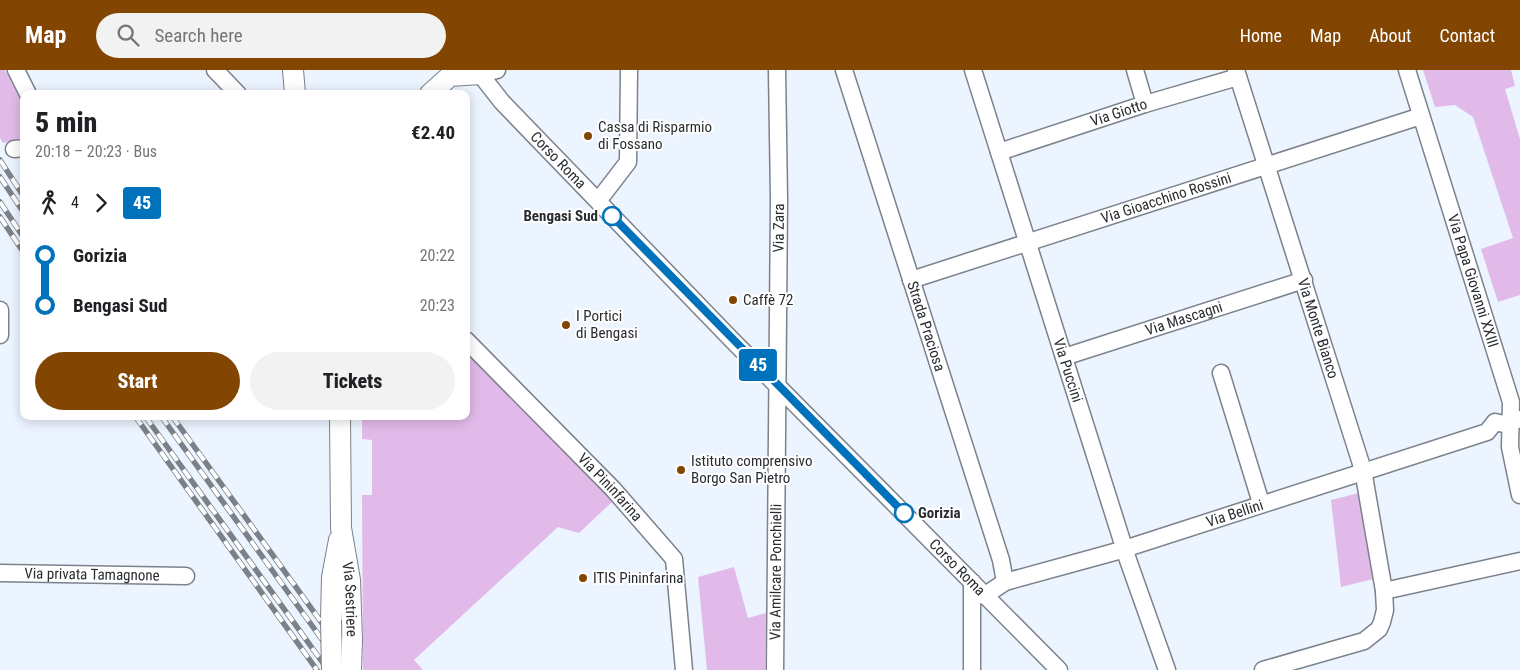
<!DOCTYPE html>
<html lang="en">
<head>
<meta charset="utf-8">
<style>
  :root { --surface:#fff; --page:#f2f2f2; --text:#202124; --muted:#757577; --accent:#824502 }
  body { margin:0; font-family:"Roboto Condensed",sans-serif; background:var(--page); color:var(--text); height:100vh; display:flex; flex-direction:column; font-size:19px; white-space:nowrap }
  * { box-sizing:border-box; margin:0 }
  p { font-size:16px; color:var(--muted) }
  .icon { flex:none; width:28px; height:28px; fill:none; stroke:currentColor; stroke-width:2; stroke-linecap:round; stroke-linejoin:round }
  .map { position:relative; flex:1; overflow:hidden }
  .details { position:absolute; left:20px; top:20px; width:450px; height:330px; display:flex; flex-direction:column; background:var(--surface); border-radius:10px; box-shadow:0 2px 12px #0003 }
  .details>* { flex:none }
  .badge { padding:0 10px; border-radius:4px; font-size:18px; line-height:32px }
  .map>.badge { position:absolute; translate:-50% -50%; box-shadow:0 0 0 2px #fff }
  .legs { display:flex; align-items:center; gap:8px; height:55px; padding:0 15px; font-size:16px }
  .legs p { margin-inline-start:auto }
  .summary { display:flex; align-items:center; justify-content:space-between; height:85px; padding:0 15px }
  h1 { font-size:28px; font-weight:800; line-height:38px }
  .button { display:flex; gap:10px; margin-top:auto; padding:10px 15px }
  .button a { flex:1; height:58px; border-radius:30px; background:var(--accent); color:#fff; font-size:20px; font-weight:800; line-height:58px; text-align:center }
  .button a+a { background:var(--page); color:var(--text) }
  ul { padding:0 15px; list-style:none }
  li { display:flex; align-items:center; gap:18px; height:50px; font-size:19px }
  li i { display:grid; place-items:center; width:8px; height:100%; margin:0 6px; background:currentColor }
  li i::after { content:''; width:12px; height:12px; margin:-6px; border:4px solid; border-radius:50%; background:var(--surface) }
  li p { margin-inline-start:auto }
  li:first-child i { background:linear-gradient(#0000 50%,currentColor 0) }
  li:last-child i { background:linear-gradient(currentColor 50%,#0000 0) }
  header { display:flex; align-items:center; gap:30px; box-sizing:border-box; height:70px; padding:0 25px; background:var(--accent); color:#fff }
  header strong { font-size:24px }
  nav { display:flex; gap:28px; margin-inline-start:auto; font-size:18px }
  .search { width:350px; height:45px; background:var(--page); display:flex; align-items:center; gap:12px; box-sizing:border-box; padding:0 18px; border-radius:28px; color:var(--muted); font-size:19px }
  .map>svg:first-child { display:block }
</style>
</head>
<body>
<header>
<strong>Map</strong>
<div class="search"><svg class="icon" aria-label="search" viewBox="0 0 24 24"><circle cx="10" cy="10" r="6"/><path d="M15 15l6 6"/></svg>Search here</div>
<nav><a>Home</a><a>Map</a><a>About</a><a>Contact</a></nav>
</header>
<div class="map">
<svg width="1520" height="600" viewBox="0 0 1520 600">
  <rect width="100%" height="100%" fill="#ecf4ff"/>
  <!-- green -->
  <g fill="#e2bae9">
    <polygon points="0,0 5,0 24,36 24,67 3,73 0,68"/>
    <polygon points="1423,0 1511,0 1515,16 1505,19 1520,69 1520,225 1498,232 1481,179 1513,168 1473,47 1455,35 1435,37"/>
    <polygon points="466,282 613,431 579,463 558,457 414,590 423,600 363,600 362,425 372,425 372,370 362,369 362,346 466,346"/>
    <polygon points="1359,423 1373,509 1341,517 1331,430"/>
    <polygon points="734,497 748,548 766,543 765,600 707,600 698,507"/>
  </g>
  <g fill="none" stroke-linecap="round" stroke-linejoin="round">
    <defs>
      <g id="minor">
        <polyline points="16,0 28,24"/>
        <polyline points="215,0 238,24"/>
        <path id="s1" d="M497,0L480,4L502,32L731,269L1059,600"/>
        <path id="s2" d="M844,0L1001,490L1005,512"/>
        <path id="s3" d="M973,0L1128,490L1167,600"/>
        <polyline points="1135,0 1145,34"/>
        <path id="s4" d="M1236,0L1363,400L1384,521L1385,540L1382,552L1379,559L1364,571L1263,600"/>
        <path id="s5" d="M1407,0L1511,332L1510,377L1520,425"/>
        <polyline points="14,79 24,78"/>
        <path id="s6" d="M999,82L1145,34L1238,7"/>
        <polyline points="598,131 628,92 629,0"/>
        <path id="s7" d="M911,210L1421,46"/>
        <polyline points="0,240 0,265"/>
        <path id="s8" d="M466,270L613,419L674,489L684,600"/>
        <path id="s9" d="M1064,287L1304,210"/>
        <polyline points="1221,303 1261,433"/>
        <path id="s10" d="M0,503L186,506"/>
        <polyline points="1384,521 1520,491"/>
        <path id="s11" d="M984,526L1005,512L1118,481L1487,362L1495,352L1504,354L1520,349"/>
        <path id="s12" d="M775,600L779,129L777,0"/>
        <polyline points="972,600 972,512"/>
      </g>
      <g id="major">
        <polyline points="293,0 295,24"/>
        <polyline points="430,24 450,6 480,4"/>
        <path id="s13" d="M340,346L341,458L350,510L352,570"/>
        <polyline points="331,550 332,507 339,470"/>
      </g>
    </defs>
    <!-- minor casing -->
    <use href="#minor" stroke="#7b828c" stroke-width="19"/>
    <!-- major casing -->
    <use href="#major" stroke="#7b828c" stroke-width="22"/>
    <!-- minor -->
    <use href="#minor" stroke="#fff" stroke-width="16"/>
    <!-- major -->
    <use href="#major" stroke="#fff" stroke-width="20"/>
    <defs>
      <g id="rail">
        <polyline points="0,90 24,127"/>
        <polyline points="0,107 24,143"/>
        <polyline points="0,132 24,168"/>
        <polyline points="0,147 24,183"/>
        <polyline points="135,346 317,600"/>
        <polyline points="145,346 328,600"/>
        <polyline points="161,346 344,600"/>
        <polyline points="172,346 356,600"/>
      </g>
    </defs>
    <!-- rail casing -->
    <use href="#rail" stroke="#7c8188" stroke-width="5.5"/>
    <!-- rail -->
    <use href="#rail" stroke="#fff" stroke-width="4" stroke-dasharray="11" stroke-linecap="butt"/>
    <defs>
      <g id="major-bridge">
        <polyline points="331,550 332,600"/>
        <polyline points="351,600 352,570"/>
      </g>
    </defs>
    <!-- major-bridge casing -->
    <use href="#major-bridge" stroke="#7b828c" stroke-width="22" stroke-linecap="butt"/>
    <!-- major-bridge -->
    <use href="#major-bridge" stroke="#fff" stroke-width="20"/>
  </g>
  <g fill="none" stroke-linecap="round" stroke-linejoin="round">
    <defs>
      <polyline id="line-1" points="612,146 904,443"/>
    </defs>
    <!-- line-1 casing -->
    <use href="#line-1" stroke="#fff" stroke-width="11"/>
    <!-- line-1 -->
    <use href="#line-1" stroke="#0072bc" stroke-width="8"/>
  </g>
  <!-- markers -->
  <g fill="#824502" stroke="#fff" stroke-width="2">
    <circle cx="588" cy="66" r="5"/>
    <circle cx="733" cy="230" r="5"/>
    <circle cx="566" cy="255" r="5"/>
    <circle cx="681" cy="400" r="5"/>
    <circle cx="583" cy="508" r="5"/>
  </g>
  <g fill="#fff" stroke="#0072bc" stroke-width="2.5">
    <circle cx="612" cy="146" r="9"/>
    <circle cx="904" cy="443" r="9"/>
  </g>
  <g text-anchor="middle" stroke-width="4" stroke-linejoin="round" paint-order="stroke">
    <!-- street labels -->
    <g font-size="15" fill="#292c30" stroke="#fff">
      <text dy="5" stroke="none"><textPath href="#s6" startOffset="126">Via Giotto</textPath></text>
      <text dy="5" stroke="none"><textPath href="#s1" startOffset="134">Corso Roma</textPath></text>
      <text dy="5" stroke="none"><textPath href="#s7" startOffset="268">Via Gioacchino Rossini</textPath></text>
      <text dy="5" stroke="none"><textPath href="#s12" startOffset="442">Via Zara</textPath></text>
      <text dy="5" stroke="none"><textPath href="#s5" startOffset="221">Via Papa Giovanni XXIII</textPath></text>
      <text dy="5" stroke="none"><textPath href="#s9" startOffset="126">Via Mascagni</textPath></text>
      <text dy="5" stroke="none"><textPath href="#s2" startOffset="269">Strada Praciosa</textPath></text>
      <text dy="5" stroke="none"><textPath href="#s4" startOffset="271">Via Monte Bianco</textPath></text>
      <text dy="5" stroke="none"><textPath href="#s3" startOffset="315">Via Puccini</textPath></text>
      <text dy="5" stroke="none"><textPath href="#s8" startOffset="206">Via Pininfarina</textPath></text>
      <text dy="5" stroke="none"><textPath href="#s11" startOffset="265">Via Bellini</textPath></text>
      <text dy="5" stroke="none"><textPath href="#s1" startOffset="704">Corso Roma</textPath></text>
      <text dy="5" stroke="none"><textPath href="#s12" startOffset="98">Via Amilcare Ponchielli</textPath></text>
      <text dy="5" stroke="none"><textPath href="#s10" startOffset="92">Via privata Tamagnone</textPath></text>
      <text dy="5" stroke="none"><textPath href="#s13" startOffset="184">Via Sestriere</textPath></text>
    </g>
    <!-- poi labels -->
    <g font-size="15" fill="#292c30" stroke="#fff" text-anchor="start">
      <text x="598" y="62">Cassa di Risparmio<tspan x="598" dy="17">di Fossano</tspan></text>
      <text x="743" y="235">Caffè 72</text>
      <text x="576" y="251">I Portici<tspan x="576" dy="17">di Bengasi</tspan></text>
      <text x="691" y="396">Istituto comprensivo<tspan x="691" dy="17">Borgo San Pietro</tspan></text>
      <text x="593" y="513">ITIS Pininfarina</text>
    </g>
    <!-- stop labels -->
    <g font-size="15" font-weight="bold" fill="#292c30" stroke="#fff" text-anchor="end">
      <text x="598" y="151">Bengasi Sud</text>
      <text x="918" y="448" text-anchor="start">Gorizia</text>
    </g>
  </g>
</svg>
<b class="badge" style="left:758px;top:295px;background:#0072bc;color:#fff">45</b>
<section class="details">
<div class="summary"><div><h1>5 min</h1><p>20:18 – 20:23 · Bus</p></div><b>€2.40</b></div>
<div class="legs"><svg class="icon" aria-label="walk" viewBox="0 0 24 24"><circle cx="13" cy="4" r="2"/><path d="M13 8l-2 6 4 7M11 14l-3 7M7 12l3-4h3l4 4"/></svg>4<svg class="icon" aria-label="forward" viewBox="0 0 24 24"><path d="M9 5l7 7-7 7"/></svg><b class="badge" style="background:#0072bc;color:#fff">45</b></div>
<ul>
<li><i style="color:#0072bc"></i><b>Gorizia</b><p>20:22</p></li>
<li><i style="color:#0072bc"></i><b>Bengasi Sud</b><p>20:23</p></li>
</ul>
<div class="button"><a>Start</a><a>Tickets</a></div>
</section>
</div>
</body>
</html>
